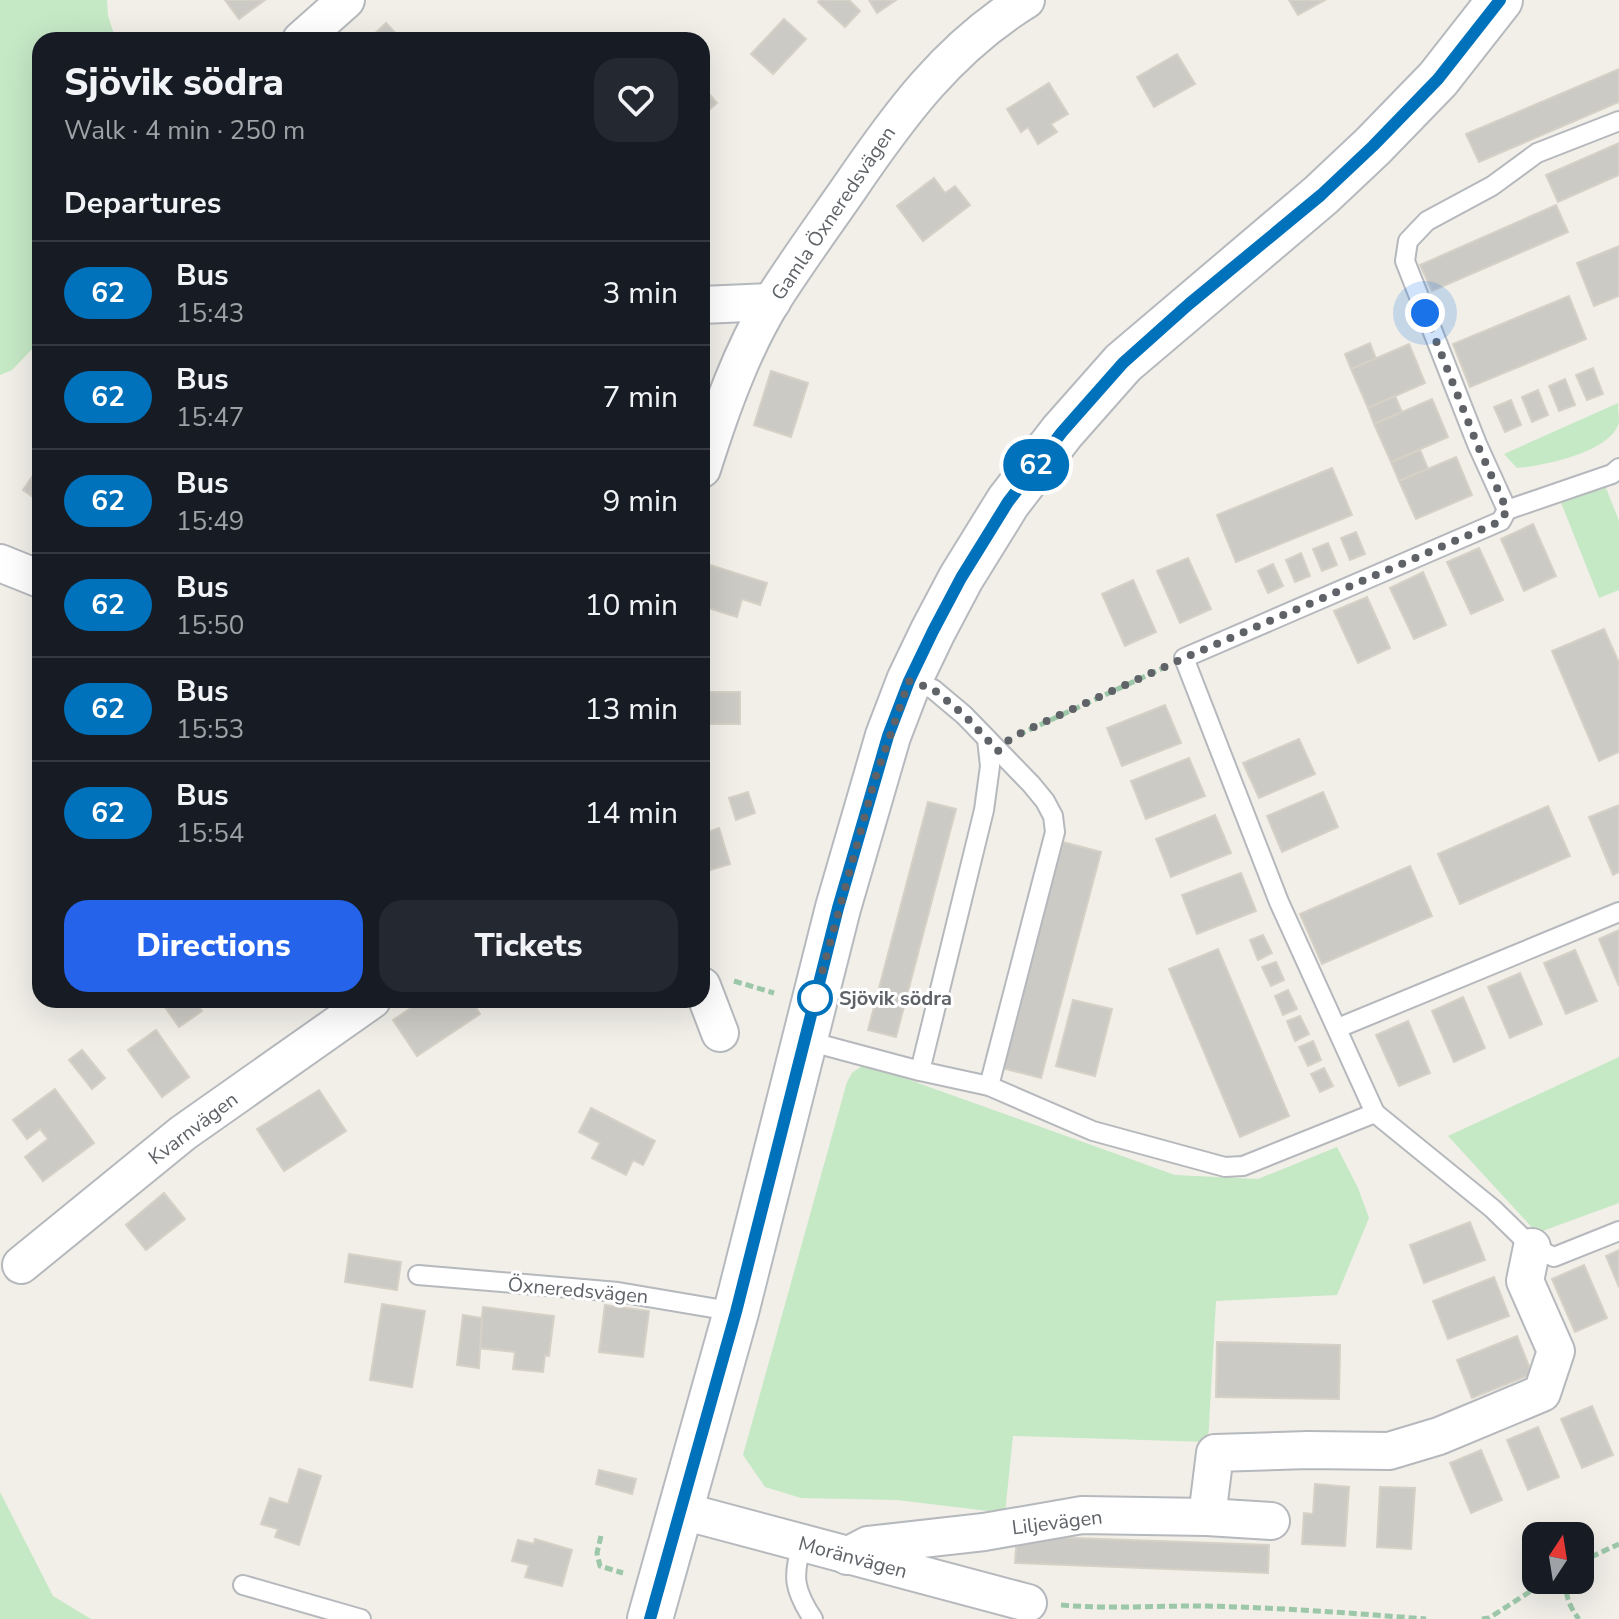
<!DOCTYPE html>
<html lang="en">
<head>
<meta charset="utf-8">
<style>
  :root { --surface:#171b24; --page:#242831; --text:#f1f3f6; --muted:#9ea1a6; --line:#363941; --accent:#2563eb }
  body { margin:0; font-family:"Nunito Sans",sans-serif; background:var(--page); color:var(--text); height:100vh; display:flex; flex-direction:column; font-size:30px; white-space:nowrap }
  * { box-sizing:border-box; margin:0 }
  p { font-size:26px; color:var(--muted) }
  .icon { flex:none; width:44px; height:44px; fill:none; stroke:currentColor; stroke-width:2; stroke-linecap:round; stroke-linejoin:round }
  .map { position:relative; flex:1; overflow:hidden }
  .side { position:absolute; left:32px; top:32px; width:678px; height:976px; display:flex; flex-direction:column; background:var(--surface); border-radius:24px; box-shadow:0 8px 32px #0002 }
  .side>* { flex:none }
  .badge { padding:0 16px; border-radius:26px; font-size:28px; line-height:52px }
  .needle { width:52px; rotate:12deg }
  .buttons { position:absolute; left:1522px; top:1522px; display:grid; gap:16px }
  .buttons a { display:grid; place-items:center; width:72px; height:72px; border-radius:16px; background:var(--surface); box-shadow:0 8px 32px #0002; font-size:40px }
  .you { position:absolute; width:40px; height:40px; margin:-20px; border:6px solid #fff; border-radius:50%; background:#1a73e8; box-shadow:0 0 0 12px #1a73e833 }
  .map>.badge { position:absolute; translate:-50% -50%; box-shadow:0 0 0 4px #fff }
  h2 { padding:0 32px; font-size:30px; line-height:72px }
  .round { display:grid; place-items:center; flex:none; width:84px; height:84px; border-radius:24px; background:var(--page) }
  .overview { display:flex; align-items:center; justify-content:space-between; height:136px; padding:0 32px }
  h1 { font-size:38px; font-weight:800; line-height:60px }
  .action { display:flex; gap:16px; margin-top:auto; padding:16px 32px }
  .action a { flex:1; height:92px; border-radius:24px; background:var(--accent); color:#fff; font-size:32px; font-weight:800; line-height:92px; text-align:center }
  .action a+a { background:var(--page); color:var(--text) }
  ul { padding:0; list-style:none }
  li { display:flex; align-items:center; gap:24px; height:104px; padding:0 32px; border-top:2px solid var(--line) }
  li div { flex:1 }
  li b { display:block; font-size:30px }
  li em { font-style:normal }
  li .badge { min-width:88px; font-weight:700; text-align:center }
  .map>svg:first-child { display:block }
</style>
</head>
<body>
<div class="map">
<svg width="1619" height="1619" viewBox="0 0 1619 1619">
  <rect width="100%" height="100%" fill="#f1efe8"/>
  <!-- green -->
  <g fill="#c5e8c5">
    <polygon points="0,0 107,0 108,16 116,40 40,40 40,341 12,370 0,375"/>
    <path d="M1618,403C1618,408 1619,417 1619,422C1612,452 1543,466 1517,468L1504,454Z"/>
    <polygon points="1604,483 1619,521 1619,590 1599,598 1560,500"/>
    <polygon points="1619,1057 1619,1203 1537,1233 1448,1136"/>
    <polygon points="862,1066 876,1068 1175,1175 1258,1179 1337,1147 1358,1188 1369,1218 1337,1295 1216,1301 1208,1442 1013,1436 1005,1513 897,1500 801,1498 765,1487 743,1455 847,1082 852,1073"/>
    <polygon points="0,1492 53,1596 91,1619 0,1619"/>
  </g>
  <!-- building -->
  <g fill="#cccac5" stroke="#d6d1c6" stroke-width="2">
    <polygon points="225,0 265,0 239,19"/>
    <polygon points="820,0 849,0 860,11 845,27 818,2"/>
    <polygon points="869,0 896,0 877,13"/>
    <polygon points="1289,0 1325,0 1298,15"/>
    <polygon points="784,19 806,39 773,74 751,54"/>
    <polygon points="386,23 402,40 368,40"/>
    <polygon points="1177,54 1195,84 1154,107 1137,77"/>
    <polygon points="1619,69 1619,102 1479,162 1466,134"/>
    <polygon points="1049,83 1068,114 1051,124 1057,132 1038,144 1028,127 1021,132 1007,109"/>
    <polygon points="702,86 717,103 702,116"/>
    <polygon points="1619,143 1619,175 1558,202 1546,175"/>
    <polygon points="934,178 945,193 955,186 970,205 923,241 897,206"/>
    <polygon points="1556,205 1568,232 1432,291 1420,265"/>
    <polygon points="1619,246 1619,296 1594,306 1577,263"/>
    <polygon points="1569,296 1586,339 1470,387 1453,344"/>
    <polygon points="1370,343 1376,359 1351,369 1345,354"/>
    <polygon points="1409,344 1425,383 1368,408 1351,369"/>
    <polygon points="1593,368 1603,394 1587,400 1576,375"/>
    <polygon points="771,371 808,383 791,437 754,425"/>
    <polygon points="1565,379 1575,405 1559,411 1549,386"/>
    <polygon points="1538,390 1548,415 1532,422 1522,397"/>
    <polygon points="1395,396 1402,412 1374,424 1368,408"/>
    <polygon points="1432,399 1448,437 1391,462 1374,424"/>
    <polygon points="1511,400 1521,425 1505,432 1494,407"/>
    <polygon points="1420,450 1428,469 1399,481 1391,462"/>
    <polygon points="1456,457 1472,495 1416,519 1399,481"/>
    <polygon points="40,465 40,502 23,490"/>
    <polygon points="1332,468 1352,515 1236,562 1217,515"/>
    <polygon points="1533,524 1556,576 1524,591 1501,539"/>
    <polygon points="1356,532 1365,554 1350,560 1341,538"/>
    <polygon points="1328,543 1337,565 1322,571 1313,549"/>
    <polygon points="1479,548 1503,600 1471,614 1447,562"/>
    <polygon points="1301,553 1310,576 1295,582 1286,560"/>
    <polygon points="1188,558 1211,609 1180,623 1157,571"/>
    <polygon points="1273,564 1283,586 1268,593 1258,571"/>
    <polygon points="710,565 767,583 760,605 742,599 737,617 702,606 702,591"/>
    <polygon points="1423,572 1446,625 1414,639 1390,588"/>
    <polygon points="1133,580 1156,632 1125,646 1102,594"/>
    <polygon points="1367,597 1390,648 1358,663 1334,611"/>
    <polygon points="1604,629 1619,663 1619,752 1599,761 1552,651"/>
    <polygon points="702,692 740,692 740,724 708,724 708,740 702,740"/>
    <polygon points="1165,705 1181,743 1122,766 1107,728"/>
    <polygon points="1299,739 1315,774 1259,798 1243,763"/>
    <polygon points="1189,758 1205,796 1146,819 1131,781"/>
    <polygon points="748,792 755,813 736,820 729,798"/>
    <polygon points="1323,792 1338,827 1282,852 1267,816"/>
    <polygon points="928,802 956,809 896,1037 868,1030"/>
    <polygon points="1619,805 1619,872 1613,875 1589,817"/>
    <polygon points="1548,806 1570,856 1460,904 1438,854"/>
    <polygon points="1215,815 1231,853 1171,877 1156,839"/>
    <polygon points="719,828 730,864 710,870 702,848 702,834"/>
    <polygon points="1063,842 1101,852 1041,1078 1002,1068"/>
    <polygon points="1410,866 1432,916 1322,964 1300,914"/>
    <polygon points="1241,873 1256,911 1197,934 1182,895"/>
    <polygon points="1619,930 1619,986 1599,939"/>
    <polygon points="1263,935 1272,953 1258,960 1250,940"/>
    <polygon points="1218,949 1289,1116 1240,1137 1169,969"/>
    <polygon points="1575,950 1597,1001 1566,1014 1544,963"/>
    <polygon points="1276,962 1284,980 1271,986 1262,967"/>
    <polygon points="1520,973 1542,1024 1510,1038 1488,987"/>
    <polygon points="1288,990 1297,1009 1283,1015 1275,996"/>
    <polygon points="1463,997 1485,1048 1454,1062 1432,1011"/>
    <polygon points="160,1000 194,1000 202,1011 179,1027"/>
    <polygon points="423,1000 471,1000 480,1014 417,1056 393,1020"/>
    <polygon points="1073,1000 1112,1009 1095,1076 1056,1066"/>
    <polygon points="1300,1016 1309,1034 1295,1041 1287,1021"/>
    <polygon points="1408,1021 1430,1073 1399,1086 1376,1035"/>
    <polygon points="156,1030 189,1077 162,1097 128,1050"/>
    <polygon points="1313,1041 1321,1060 1308,1066 1299,1047"/>
    <polygon points="82,1050 105,1078 92,1089 69,1060"/>
    <polygon points="1324,1068 1333,1086 1320,1092 1311,1074"/>
    <polygon points="55,1089 94,1143 43,1181 25,1157 48,1139 40,1129 27,1139 13,1120"/>
    <polygon points="319,1090 346,1131 284,1171 257,1129"/>
    <polygon points="591,1108 655,1141 643,1165 633,1160 626,1175 592,1158 600,1143 579,1132"/>
    <polygon points="164,1193 185,1219 146,1250 126,1225"/>
    <polygon points="1470,1222 1485,1260 1424,1283 1410,1245"/>
    <polygon points="1619,1250 1619,1287 1606,1256"/>
    <polygon points="349,1254 401,1262 397,1290 345,1282"/>
    <polygon points="1584,1265 1607,1318 1575,1332 1552,1279"/>
    <polygon points="1494,1277 1509,1316 1448,1339 1433,1301"/>
    <polygon points="382,1304 425,1311 412,1387 370,1380"/>
    <polygon points="605,1305 649,1311 643,1357 599,1352"/>
    <polygon points="483,1307 554,1316 549,1356 545,1355 543,1372 513,1369 515,1352 478,1348"/>
    <polygon points="463,1315 482,1318 479,1368 457,1365"/>
    <polygon points="1517,1336 1532,1374 1472,1398 1457,1360"/>
    <polygon points="1217,1342 1340,1345 1339,1399 1216,1397"/>
    <polygon points="1592,1406 1613,1455 1582,1468 1561,1419"/>
    <polygon points="1538,1427 1559,1477 1528,1490 1507,1440"/>
    <polygon points="1481,1450 1502,1500 1471,1513 1450,1463"/>
    <polygon points="299,1469 321,1476 299,1545 275,1537 278,1529 261,1524 270,1498 288,1504"/>
    <polygon points="599,1470 636,1479 632,1494 596,1484"/>
    <polygon points="1315,1484 1349,1487 1345,1546 1302,1544 1304,1513 1313,1514"/>
    <polygon points="1380,1487 1415,1488 1411,1549 1377,1547"/>
    <polygon points="1017,1536 1269,1545 1268,1573 1015,1563"/>
    <polygon points="535,1539 572,1550 562,1586 525,1577 529,1565 512,1561 518,1540 534,1544"/>
  </g>
  <g fill="none" stroke-linecap="round" stroke-linejoin="round">
    <defs>
      <g id="lane">
        <polyline points="1507,510 1477,444 1405,261 1408,241 1427,221 1492,186 1537,153 1619,121"/>
        <polyline points="909,681 933,689 964,715 1031,784 1045,801 1053,816 1055,832 989,1086"/>
        <polyline points="1338,1028 1619,912"/>
        <polyline points="804,1040 920,1071 984,810 990,766 987,739"/>
        <polyline points="920,1071 989,1086 1093,1131 1225,1167 1243,1166 1375,1113 1493,1209 1532,1247 1554,1257 1619,1231"/>
        <polyline points="1375,1113 1279,902 1184,658 1501,521 1507,510 1612,474 1619,468"/>
        <polyline points="418,1275 618,1292 736,1312"/>
        <path d="M802,1544C792,1577 794,1590 813,1619"/>
        <polyline points="243,1585 361,1619"/>
      </g>
      <g id="street">
        <polyline points="301,40 346,0"/>
        <polyline points="702,305 772,302"/>
        <path d="M702,469C720,412 741,352 772,301C796,263 823,226 848,190C899,115 948,48 1026,0"/>
        <polyline points="0,563 40,579"/>
        <polyline points="702,986 720,1033"/>
        <polyline points="21,1265 183,1133 372,1000"/>
        <polyline points="679,1510 1028,1603"/>
        <polyline points="1207,1517 1215,1453 1308,1450 1389,1451 1439,1436 1542,1393 1556,1351 1525,1281 1532,1247"/>
        <polyline points="847,1556 868,1545 984,1532 1082,1515 1207,1517 1271,1521"/>
      </g>
      <polyline id="secondary" points="650,1619 736,1312 838,908 888,736 909,681 933,631 961,578 1008,502 1062,432 1123,363 1321,195 1373,146 1438,79 1500,0"/>
    </defs>
    <!-- lane casing -->
    <use href="#lane" stroke="#b5b8bc" stroke-width="22"/>
    <!-- street casing -->
    <use href="#street" stroke="#b5b8bc" stroke-width="40"/>
    <!-- secondary casing -->
    <use href="#secondary" stroke="#b6babf" stroke-width="48"/>
    <!-- path -->
    <g stroke="#9cc7a9" stroke-width="5" stroke-dasharray="8 4" stroke-linecap="butt">
      <polyline points="1018,735 1161,669"/>
      <polyline points="734,981 774,993"/>
      <polyline points="601,1536 597,1553 600,1566 623,1573"/>
      <polyline points="1580,1562 1619,1544"/>
      <path d="M1567,1580C1564,1594 1570,1608 1579,1619"/>
      <path d="M1061,1605C1107,1609 1152,1606 1197,1606C1274,1607 1350,1613 1426,1619"/>
      <polyline points="1482,1619 1489,1618 1548,1580"/>
    </g>
    <!-- lane -->
    <use href="#lane" stroke="#fff" stroke-width="18"/>
    <!-- street -->
    <use href="#street" stroke="#fff" stroke-width="36"/>
    <!-- secondary -->
    <use href="#secondary" stroke="#fff" stroke-width="44"/>
  </g>
  <g fill="none" stroke-linecap="round" stroke-linejoin="round">
    <defs>
      <polyline id="line" points="650,1619 736,1312 838,908 888,736 909,681 933,631 961,578 1008,502 1062,432 1123,363 1189,304 1321,195 1373,146 1438,79 1500,0"/>
    </defs>
    <!-- line casing -->
    <use href="#line" stroke="#fff" stroke-width="18"/>
    <!-- line -->
    <use href="#line" stroke="#0072bc" stroke-width="12"/>
    <!-- walk -->
    <polyline stroke="#5f6368" stroke-width="8" stroke-dasharray="0 14.4" points="815,998 875,779 909,681 933,689 964,715 998,751 1011,738 1040,724 1184,658 1501,521 1507,510 1477,444 1425,313"/>
  </g>
  <!-- markers -->
  <circle fill="#fff" stroke="#0072bc" stroke-width="4" cx="815" cy="998" r="16"/>
  <g text-anchor="middle" stroke-width="6" stroke-linejoin="round" paint-order="stroke">
    <!-- street labels -->
    <g font-size="20" fill="#5f6368" stroke="#fff">
      <text transform="translate(833 213) rotate(-56)" y="7">Gamla Öxneredsvägen</text>
      <text transform="translate(193 1128) rotate(-37)" y="7">Kvarnvägen</text>
      <text transform="translate(578 1290) rotate(5)" y="7">Öxneredsvägen</text>
      <text transform="translate(1057 1522) rotate(-7)" y="7">Liljevägen</text>
      <text transform="translate(853 1557) rotate(15)" y="7">Moränvägen</text>
    </g>
    <!-- stop labels -->
    <g font-size="20" font-weight="bold" fill="#5f6368" stroke="#fff" text-anchor="start">
      <text x="839" y="1005">Sjövik södra</text>
    </g>
  </g>
</svg>
<div class="buttons">
<a><svg class="needle" viewBox="-14 -14 28 28"><path d="M0-13l5 13h-10z" fill="#e53935"/><path d="M0 13l5-13h-10z" fill="#9ea1a6"/></svg></a>
</div>
<div class="you" style="left:1425px;top:313px"></div>
<b class="badge" style="left:1036px;top:465px;background:#0072bc;color:#fff">62</b>
<section class="side">
<div class="overview"><div><h1>Sjövik södra</h1><p>Walk · 4 min · 250 m</p></div><a class="round"><svg class="icon" aria-label="heart" viewBox="0 0 24 24"><path d="M12 20l-8-8c-3-5 5-10 8-4 3-6 11-1 8 4z"/></svg></a></div>
<h2>Departures</h2>
<ul>
<li><span class="badge" style="background:#0072bc;color:#fff">62</span><div><b>Bus</b><p>15:43</p></div><em>3 min</em></li>
<li><span class="badge" style="background:#0072bc;color:#fff">62</span><div><b>Bus</b><p>15:47</p></div><em>7 min</em></li>
<li><span class="badge" style="background:#0072bc;color:#fff">62</span><div><b>Bus</b><p>15:49</p></div><em>9 min</em></li>
<li><span class="badge" style="background:#0072bc;color:#fff">62</span><div><b>Bus</b><p>15:50</p></div><em>10 min</em></li>
<li><span class="badge" style="background:#0072bc;color:#fff">62</span><div><b>Bus</b><p>15:53</p></div><em>13 min</em></li>
<li><span class="badge" style="background:#0072bc;color:#fff">62</span><div><b>Bus</b><p>15:54</p></div><em>14 min</em></li>
</ul>
<div class="action"><a>Directions</a><a>Tickets</a></div>
</section>
</div>
</body>
</html>
